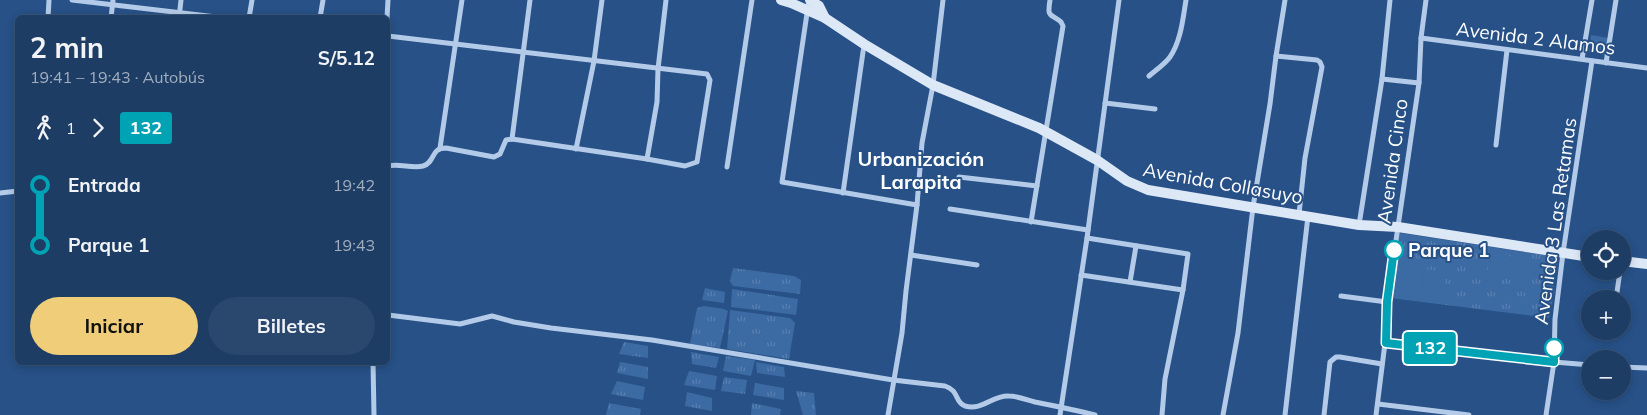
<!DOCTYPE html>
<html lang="es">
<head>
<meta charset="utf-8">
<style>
  :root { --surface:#1d3d65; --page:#2a486e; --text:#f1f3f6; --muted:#a0aebf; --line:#3b5679; --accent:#f0ce79 }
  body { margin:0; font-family:Mulish,sans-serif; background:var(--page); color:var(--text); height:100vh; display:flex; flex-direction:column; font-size:19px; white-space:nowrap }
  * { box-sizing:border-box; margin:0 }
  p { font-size:16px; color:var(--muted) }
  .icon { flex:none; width:28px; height:28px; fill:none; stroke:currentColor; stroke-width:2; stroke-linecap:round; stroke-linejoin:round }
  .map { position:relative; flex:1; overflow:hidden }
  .panel { position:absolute; left:15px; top:15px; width:375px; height:350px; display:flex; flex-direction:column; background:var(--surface); border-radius:8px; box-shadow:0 2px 8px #0003,0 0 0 1px var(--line) }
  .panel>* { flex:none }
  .badge { padding:0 10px; border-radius:4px; font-size:18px; line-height:32px }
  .buttons { position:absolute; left:1581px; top:230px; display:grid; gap:10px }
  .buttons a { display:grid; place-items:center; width:50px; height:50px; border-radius:50%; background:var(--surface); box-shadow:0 2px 8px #0003,0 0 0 1px var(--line); font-size:25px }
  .map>.badge { position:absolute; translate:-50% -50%; box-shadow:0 0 0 2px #fff }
  .legs { display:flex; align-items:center; gap:8px; height:55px; padding:0 15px; font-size:16px }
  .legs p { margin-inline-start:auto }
  .head { display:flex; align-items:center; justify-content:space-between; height:85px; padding:0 15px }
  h1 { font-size:28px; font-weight:700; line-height:38px }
  .action { display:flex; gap:10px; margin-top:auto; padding:10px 15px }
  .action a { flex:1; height:58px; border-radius:30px; background:var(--accent); color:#111; font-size:20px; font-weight:700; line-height:58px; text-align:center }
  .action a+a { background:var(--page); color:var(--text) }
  ul { padding:0 15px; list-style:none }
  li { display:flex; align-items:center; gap:18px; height:60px; font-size:19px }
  li i { display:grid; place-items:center; width:8px; height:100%; margin:0 6px; background:currentColor }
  li i::after { content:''; width:12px; height:12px; margin:-6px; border:4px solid; border-radius:50%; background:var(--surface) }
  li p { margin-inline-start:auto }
  li:first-child i { background:linear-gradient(#0000 50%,currentColor 0) }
  li:last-child i { background:linear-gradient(currentColor 50%,#0000 0) }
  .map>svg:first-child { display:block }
</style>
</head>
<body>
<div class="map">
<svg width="1647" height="415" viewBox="0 0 1647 415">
  <defs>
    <pattern id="grass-tufts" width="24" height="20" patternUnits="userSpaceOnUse" patternTransform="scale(1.25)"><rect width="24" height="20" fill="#3c6aa3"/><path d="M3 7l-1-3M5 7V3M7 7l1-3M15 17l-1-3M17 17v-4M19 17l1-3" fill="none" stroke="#5980b1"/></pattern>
  </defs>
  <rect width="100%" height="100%" fill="#275187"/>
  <!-- grass -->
  <g fill="url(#grass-tufts)">
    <polygon points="1591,35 1608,38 1605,55 1589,52"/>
    <polygon points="1400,233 1558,257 1557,269 1555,271 1553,284 1555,289 1549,318 1390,298 1399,234"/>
    <polygon points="733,268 794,276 801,280 800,294 733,286 730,281"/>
    <polygon points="705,288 725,292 724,303 702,300"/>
    <polygon points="732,289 798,299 796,315 731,307"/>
    <polygon points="704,306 724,309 728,311 720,348 690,344 697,308"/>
    <polygon points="730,310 790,318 795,323 789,359 727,349"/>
    <polygon points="624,342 648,346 648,358 619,354"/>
    <polygon points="691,352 719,357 716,368 692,364"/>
    <polygon points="726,356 755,360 751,376 723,371"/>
    <polygon points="620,362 648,367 648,379 617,373"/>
    <polygon points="756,362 784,367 785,377 757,373"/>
    <polygon points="689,371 717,376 715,390 684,385"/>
    <polygon points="724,377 747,380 745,394 721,391"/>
    <polygon points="617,381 645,387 643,400 611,394"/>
    <polygon points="755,383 784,388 784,400 753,395"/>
    <polygon points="796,391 814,393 816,415 803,415"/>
    <polygon points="687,392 712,398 712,411 685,406"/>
    <polygon points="609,403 641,409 640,415 606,415"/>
    <polygon points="752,403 781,409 780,415 751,415"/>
  </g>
  <!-- pitch -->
  <g fill="#3c6aa3">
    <polygon points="1506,254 1516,260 1524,258 1532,262 1538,262 1538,270 1528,277 1517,274 1507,279 1502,277 1497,282 1491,279 1485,283 1481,282 1488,270 1491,257"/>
    <polygon points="1399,265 1424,269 1419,301 1395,298"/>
    <polygon points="1425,269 1446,272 1441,302 1420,299"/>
  </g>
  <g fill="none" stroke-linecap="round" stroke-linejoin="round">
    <!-- street -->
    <g stroke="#b3cbe8" stroke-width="5">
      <polyline points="72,0 225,18"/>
      <polyline points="809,0 782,182 917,205"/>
      <polyline points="48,18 49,0"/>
      <polyline points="111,18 113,0"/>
      <polyline points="179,18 181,0"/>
      <polyline points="249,18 252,0"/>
      <polyline points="320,18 323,0"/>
      <polyline points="387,18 388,0"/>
      <path d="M388,36L707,74L710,80L697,162L685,166L647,159L512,139L506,140L500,154L494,157L446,148C430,148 436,162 423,166C412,169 399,163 388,166"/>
      <polyline points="1421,38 1647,68"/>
      <polyline points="1276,56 1317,60 1320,62 1322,67 1305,158 1299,214"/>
      <polyline points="1582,59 1592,0"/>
      <polyline points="1606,63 1616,0"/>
      <path d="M1149,76C1156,70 1165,64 1170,57C1181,41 1183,18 1186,0"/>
      <polyline points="1382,79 1419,83"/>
      <polyline points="1105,103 1155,109"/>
      <polyline points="512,139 530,0"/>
      <polyline points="1496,145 1507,50"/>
      <polyline points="440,148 462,0"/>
      <polyline points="576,149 594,61 602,0"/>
      <polyline points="647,159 657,102 658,69 666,0"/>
      <polyline points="727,167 752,0"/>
      <polyline points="959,177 1037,186"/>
      <polyline points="0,193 18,191"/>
      <polyline points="843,193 864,45"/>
      <polyline points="950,209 1088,230"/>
      <path d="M1031,222L1063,26L1061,22C1050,13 1047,18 1050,0"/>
      <polyline points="1359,225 1382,79 1390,0"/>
      <polyline points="1087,238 1188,254 1183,290 1165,379 1162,415"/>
      <polyline points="911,255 977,265"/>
      <polyline points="1081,275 1183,290"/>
      <polyline points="1130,282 1136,246"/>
      <polyline points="1341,296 1387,302"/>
      <polyline points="1616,299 1620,271"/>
      <path d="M388,315L460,324L492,316L514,322L551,328L652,340L893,380L945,386C960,391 954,402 965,406C983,411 992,395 1009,396C1017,396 1027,400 1035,402C1055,406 1075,410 1095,415"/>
      <polyline points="1385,343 1554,362 1590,365"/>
      <polyline points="373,362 374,415"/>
      <polyline points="1622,367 1647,368"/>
      <polyline points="1378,404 1469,415"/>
      <polyline points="888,415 902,333 906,291 917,205 922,143 933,85 943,0"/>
      <polyline points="1060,415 1087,238 1119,0"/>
      <polyline points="1223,415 1238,333 1253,207 1270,104 1276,56 1285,0"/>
      <polyline points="1285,415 1308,216"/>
      <polyline points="1324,415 1330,362 1336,357 1340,357 1382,364"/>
      <polyline points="1376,415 1385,343 1387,302 1419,83 1421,38 1426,0"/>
      <polyline points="1546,415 1554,362 1555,319 1563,253 1592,61"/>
    </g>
    <!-- secondary -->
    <g stroke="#dde8f7" stroke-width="10">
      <polyline points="781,0 791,3 825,18"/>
      <polyline points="810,0 819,6 825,18 864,44 933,85 1039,128 1097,160 1127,181 1148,190 1359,225 1398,227 1590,257"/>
      <polyline points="1622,261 1647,264"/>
    </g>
  </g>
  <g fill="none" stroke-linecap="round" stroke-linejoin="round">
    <defs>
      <polyline id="line-1" points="1394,250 1387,302 1386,343 1554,362 1554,348"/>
    </defs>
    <!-- line-1 casing -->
    <use href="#line-1" stroke="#fff" stroke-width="11"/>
    <!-- line-1 -->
    <use href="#line-1" stroke="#00a3b4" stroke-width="8"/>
  </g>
  <!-- markers -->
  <g fill="#fff" stroke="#00a3b4" stroke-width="2.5">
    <circle cx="1394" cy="250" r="9"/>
    <circle cx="1554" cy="348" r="9"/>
  </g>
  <g text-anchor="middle" stroke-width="4" stroke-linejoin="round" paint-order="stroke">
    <!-- street labels -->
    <g font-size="19" fill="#fff" stroke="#275187">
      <text transform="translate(1536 38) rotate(7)" y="7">Avenida 2 Alamos</text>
      <text transform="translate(1392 161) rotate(-82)" y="7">Avenida Cinco</text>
      <text transform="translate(1223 183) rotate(10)" y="7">Avenida Collasuyo</text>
      <text transform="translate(1555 221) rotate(-82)" y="7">Avenida 3 Las Retamas</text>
    </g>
    <!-- stop labels -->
    <g font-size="19" font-weight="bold" fill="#fff" stroke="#275187" text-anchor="start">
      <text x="1408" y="257">Parque 1</text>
    </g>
    <!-- neighbourhood labels -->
    <g font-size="20" font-weight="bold" fill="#fff" stroke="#275187">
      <text x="921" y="166">Urbanización<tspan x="921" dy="23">Larapita</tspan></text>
    </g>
  </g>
</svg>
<div class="buttons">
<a><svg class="icon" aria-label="locate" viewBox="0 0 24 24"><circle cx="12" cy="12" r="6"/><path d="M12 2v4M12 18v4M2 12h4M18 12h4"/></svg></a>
<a>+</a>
<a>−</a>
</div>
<b class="badge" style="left:1430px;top:348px;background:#00a3b4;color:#fff">132</b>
<section class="panel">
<div class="head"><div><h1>2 min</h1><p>19:41 – 19:43 · Autobús</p></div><b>S/5.12</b></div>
<div class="legs"><svg class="icon" aria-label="walk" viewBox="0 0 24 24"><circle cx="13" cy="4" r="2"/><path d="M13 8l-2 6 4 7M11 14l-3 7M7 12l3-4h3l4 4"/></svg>1<svg class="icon" aria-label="forward" viewBox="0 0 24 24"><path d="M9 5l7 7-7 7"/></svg><b class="badge" style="background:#00a3b4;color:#fff">132</b></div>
<ul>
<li><i style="color:#00a3b4"></i><b>Entrada</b><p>19:42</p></li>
<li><i style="color:#00a3b4"></i><b>Parque 1</b><p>19:43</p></li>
</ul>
<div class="action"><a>Iniciar</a><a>Billetes</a></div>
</section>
</div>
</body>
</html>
